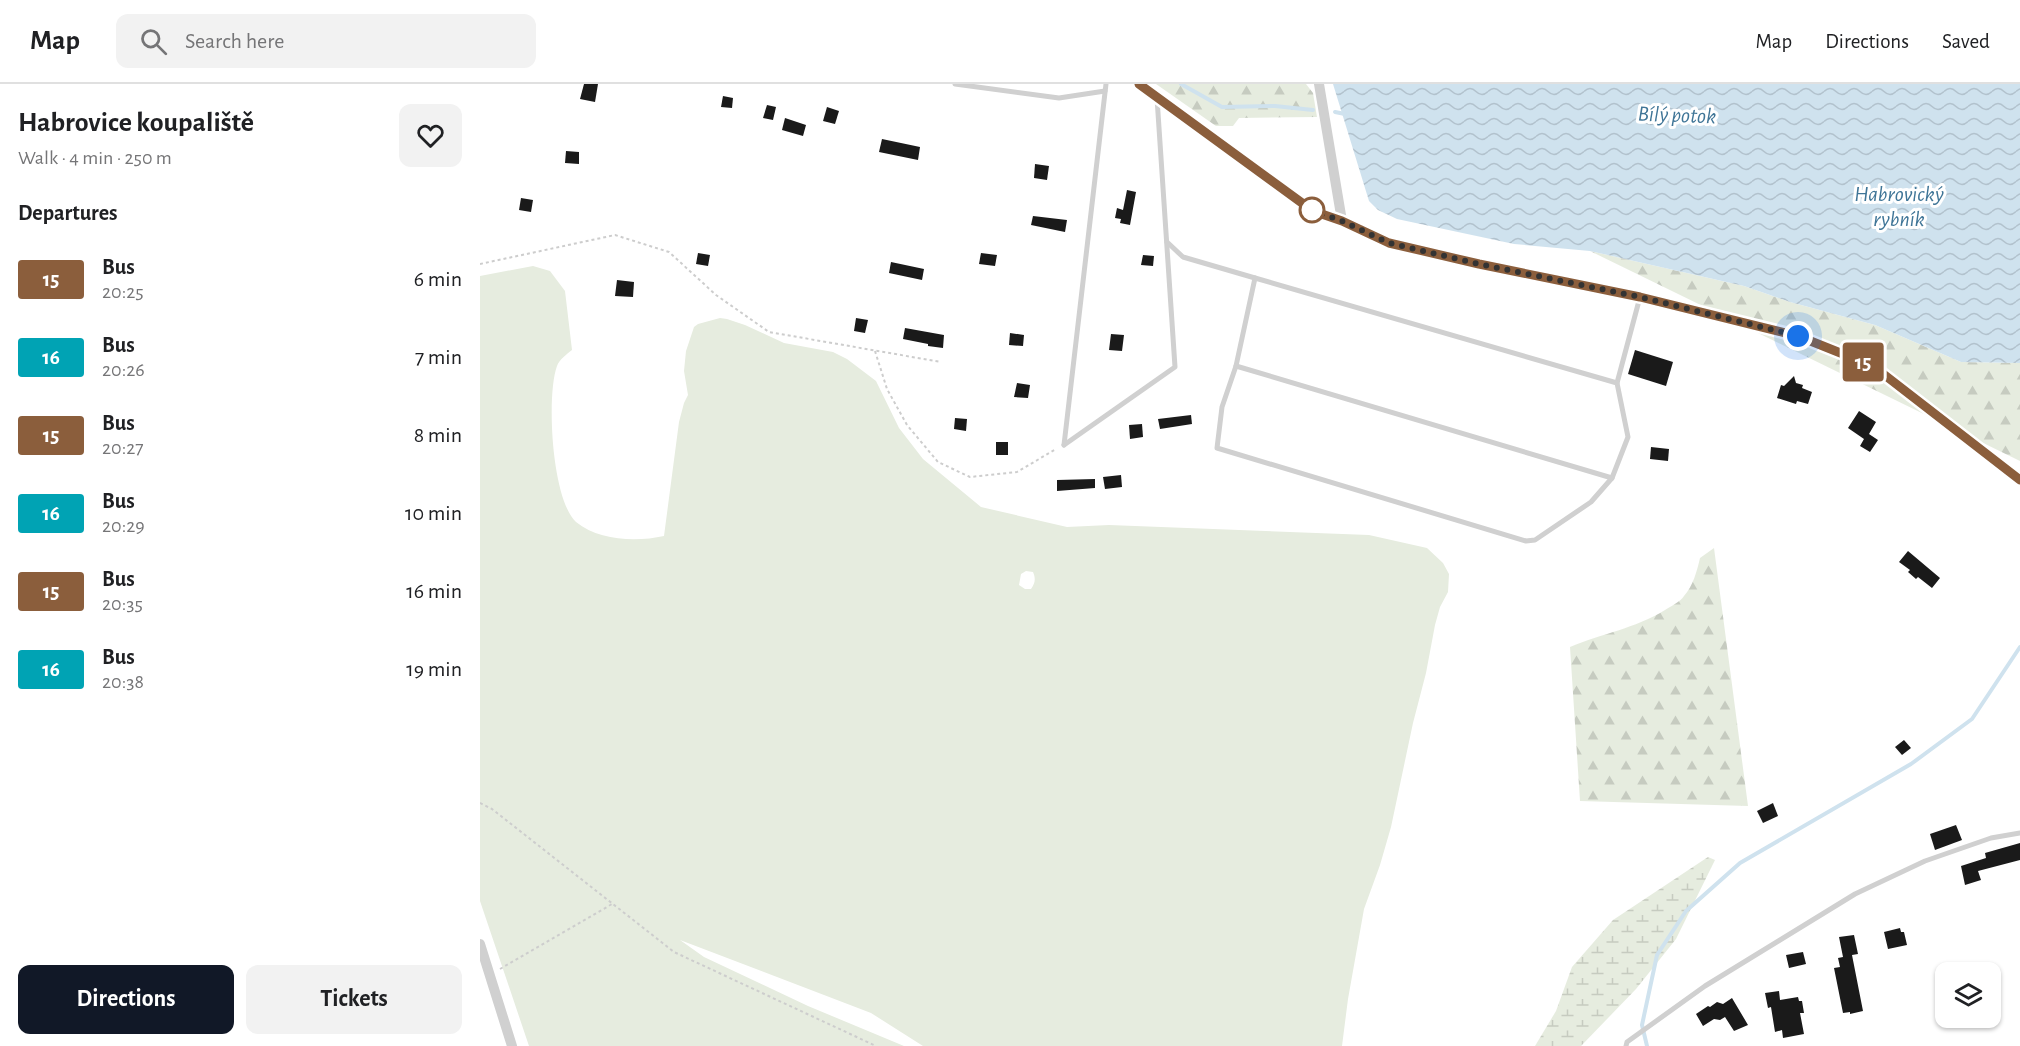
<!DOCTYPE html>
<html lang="en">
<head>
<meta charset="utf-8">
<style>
  :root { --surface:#fff; --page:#f2f2f2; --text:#202124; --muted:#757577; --line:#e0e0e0; --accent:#111827 }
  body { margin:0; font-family:"Alegreya Sans",sans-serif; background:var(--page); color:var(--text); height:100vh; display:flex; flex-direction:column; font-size:22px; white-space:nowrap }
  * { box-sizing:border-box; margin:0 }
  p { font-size:20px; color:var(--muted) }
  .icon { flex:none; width:33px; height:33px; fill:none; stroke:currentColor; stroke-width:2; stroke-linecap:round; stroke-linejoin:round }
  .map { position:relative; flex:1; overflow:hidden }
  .sheet { display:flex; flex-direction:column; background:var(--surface); width:480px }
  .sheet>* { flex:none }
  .badge { padding:0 12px; border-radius:4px; font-size:21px; line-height:39px }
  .controls { position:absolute; left:1455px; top:878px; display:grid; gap:12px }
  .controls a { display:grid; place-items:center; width:66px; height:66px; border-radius:12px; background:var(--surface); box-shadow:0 2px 4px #0004; font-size:30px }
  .you { position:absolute; width:30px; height:30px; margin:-15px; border:4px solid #fff; border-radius:50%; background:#1a73e8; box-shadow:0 0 0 9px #1a73e833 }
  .map>.badge { position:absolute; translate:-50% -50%; box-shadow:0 0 0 3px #fff }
  h2 { padding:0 18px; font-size:22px; line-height:54px }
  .round { display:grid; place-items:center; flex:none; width:63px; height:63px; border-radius:12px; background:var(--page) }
  .headline { display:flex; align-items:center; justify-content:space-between; height:102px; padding:0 18px }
  h1 { font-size:28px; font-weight:700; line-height:45px }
  .cta { display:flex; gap:12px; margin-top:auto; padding:12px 18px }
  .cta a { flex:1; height:69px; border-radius:12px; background:var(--accent); color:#fff; font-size:24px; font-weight:700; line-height:69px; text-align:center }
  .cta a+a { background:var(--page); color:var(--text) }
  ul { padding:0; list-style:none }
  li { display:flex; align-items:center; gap:18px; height:78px; padding:0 18px }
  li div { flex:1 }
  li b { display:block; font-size:22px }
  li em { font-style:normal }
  li .badge { min-width:66px; font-weight:700; text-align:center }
  header { display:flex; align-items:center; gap:36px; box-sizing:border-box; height:84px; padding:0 30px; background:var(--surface); border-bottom:2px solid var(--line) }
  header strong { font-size:28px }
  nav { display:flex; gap:33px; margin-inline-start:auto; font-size:21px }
  .search { width:420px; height:54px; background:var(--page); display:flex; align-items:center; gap:15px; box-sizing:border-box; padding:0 21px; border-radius:12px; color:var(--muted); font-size:22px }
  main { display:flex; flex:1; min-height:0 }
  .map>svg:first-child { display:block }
</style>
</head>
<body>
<header>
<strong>Map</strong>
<div class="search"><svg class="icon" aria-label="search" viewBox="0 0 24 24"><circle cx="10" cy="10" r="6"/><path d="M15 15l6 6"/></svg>Search here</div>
<nav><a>Map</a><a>Directions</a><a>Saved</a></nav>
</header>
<main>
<section class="sheet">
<div class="headline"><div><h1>Habrovice koupaliště</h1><p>Walk · 4 min · 250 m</p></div><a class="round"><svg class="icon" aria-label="heart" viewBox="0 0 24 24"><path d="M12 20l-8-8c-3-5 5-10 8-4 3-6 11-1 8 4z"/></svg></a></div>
<h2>Departures</h2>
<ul>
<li><span class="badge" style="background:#8b5e3c;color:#fff">15</span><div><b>Bus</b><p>20:25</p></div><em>6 min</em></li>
<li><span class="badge" style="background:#00a3b4;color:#fff">16</span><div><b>Bus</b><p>20:26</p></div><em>7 min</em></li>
<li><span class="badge" style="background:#8b5e3c;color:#fff">15</span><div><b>Bus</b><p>20:27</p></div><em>8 min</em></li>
<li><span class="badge" style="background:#00a3b4;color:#fff">16</span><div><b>Bus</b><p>20:29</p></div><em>10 min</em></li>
<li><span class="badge" style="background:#8b5e3c;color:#fff">15</span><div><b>Bus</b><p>20:35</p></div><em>16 min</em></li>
<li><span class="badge" style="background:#00a3b4;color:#fff">16</span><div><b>Bus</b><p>20:38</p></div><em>19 min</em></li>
</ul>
<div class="cta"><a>Directions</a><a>Tickets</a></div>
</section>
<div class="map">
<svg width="1540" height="962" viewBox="0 0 1540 962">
  <defs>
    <pattern id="forest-firs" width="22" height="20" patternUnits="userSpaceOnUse" patternTransform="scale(1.5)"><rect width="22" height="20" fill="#e6ecdf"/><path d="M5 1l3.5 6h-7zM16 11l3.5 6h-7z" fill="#c6cbc0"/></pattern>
    <pattern id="wetland-marsh" width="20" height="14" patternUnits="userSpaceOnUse" patternTransform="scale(1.5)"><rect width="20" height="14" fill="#e6ecdf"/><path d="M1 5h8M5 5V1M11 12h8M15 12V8" fill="none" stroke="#c6cbc0"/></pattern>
    <pattern id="water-waves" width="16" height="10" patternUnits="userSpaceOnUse" patternTransform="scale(1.5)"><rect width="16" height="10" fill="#cfe2ee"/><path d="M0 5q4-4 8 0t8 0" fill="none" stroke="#b2c2cd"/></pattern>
  </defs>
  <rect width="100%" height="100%" fill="#fff"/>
  <!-- grass -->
  <path fill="#e6ecdf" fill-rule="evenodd" d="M53,182L70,187L85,207L92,266C87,270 79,276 77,282C66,312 72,416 96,438C119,457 157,458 184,452L199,338L204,319L208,311L204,287L206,267L214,243L218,240L240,234L247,235L265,241L304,259L353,268L367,275L396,297L419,344L443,375L501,423L587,443L629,441L889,451L947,464L963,479L969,490L968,508L960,523L955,541L946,589L933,639L911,743L900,781L884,825L868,915L862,962H443L391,929L200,856L224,873L328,922L424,962H49L0,817V192ZM546,487L553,488C556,495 555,499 551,505H545L539,501L541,490Z"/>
  <!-- forest -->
  <g fill="url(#forest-firs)">
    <polygon points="676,0 826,0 833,9 837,33 759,34 753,42 736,42"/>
    <polygon points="1110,167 1264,202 1310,218 1395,241 1481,278 1540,279 1540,377"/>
    <path d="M1234,464L1268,722L1100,717L1090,563C1123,549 1154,545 1185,526C1191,522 1200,518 1204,512C1213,502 1217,487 1220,474Z"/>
  </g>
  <!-- wetland -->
  <polygon fill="url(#wetland-marsh)" points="1228,773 1235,776 1196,855 1156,905 1101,962 1055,962 1076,927 1092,883 1133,836"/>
  <!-- water -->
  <polygon fill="url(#water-waves)" points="853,0 1540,0 1540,279 1481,278 1395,241 1310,218 1264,202 1110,167 1034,160 917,135 898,126 889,117"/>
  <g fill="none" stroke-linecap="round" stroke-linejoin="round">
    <!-- stream -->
    <g stroke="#cfe2ee" stroke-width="4">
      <polyline points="701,0 742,23 795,22 833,26"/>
      <polyline points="855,28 865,30"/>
      <polyline points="1167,962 1162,941 1177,871 1206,827 1260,779 1431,680 1492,635 1540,563"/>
    </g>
  </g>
  <!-- building -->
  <g fill="#1a1a1a">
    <polygon points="104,0 118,0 115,18 100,15"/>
    <polygon points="243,12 253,14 252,24 241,23"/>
    <polygon points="287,21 296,23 293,36 283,34"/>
    <polygon points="347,23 359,27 355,40 343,37"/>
    <polygon points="305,34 326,41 323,52 302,46"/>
    <polygon points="402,55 440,63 438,76 399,68"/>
    <polygon points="86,67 99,68 99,80 85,79"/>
    <polygon points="555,80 569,82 567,96 554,94"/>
    <polygon points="647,106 656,108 650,141 640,139 641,135 635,134 637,124 643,126"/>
    <polygon points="41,114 53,116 51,128 39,126"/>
    <polygon points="553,132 587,136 585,148 551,141"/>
    <polygon points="218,169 230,171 228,182 216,180"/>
    <polygon points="501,169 517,171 515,182 499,180"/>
    <polygon points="663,171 674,172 673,182 661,181"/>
    <polygon points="411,178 444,185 442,196 409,189"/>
    <polygon points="137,196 154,198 153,213 135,212"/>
    <polygon points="376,234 388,236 385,249 374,247"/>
    <polygon points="425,244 464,251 463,264 448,262 448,260 423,255"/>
    <polygon points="530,249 544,251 543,262 529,261"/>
    <polygon points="631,250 644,251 642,267 629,266"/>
    <polygon points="1155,266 1193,278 1186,302 1148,290"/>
    <polygon points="1314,292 1316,299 1323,301 1322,304 1332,308 1328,320 1317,317 1316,320 1297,314 1301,301 1304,302"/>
    <polygon points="537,299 550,301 548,314 534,313"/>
    <polygon points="1379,327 1396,338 1389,350 1398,356 1390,368 1380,362 1384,355 1368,344"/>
    <polygon points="711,331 712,340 680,345 678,335"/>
    <polygon points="475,334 487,335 486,347 474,345"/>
    <polygon points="662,340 663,353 650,355 649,341"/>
    <rect x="516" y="358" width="12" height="13"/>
    <polygon points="1171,363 1189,365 1188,377 1170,375"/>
    <polygon points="641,391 642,403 625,405 623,393"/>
    <polygon points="615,395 615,404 577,407 577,396"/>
    <polygon points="1428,467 1460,494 1452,504 1438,493 1436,495 1428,488 1430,486 1419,478"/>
    <polygon points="1424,656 1431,664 1422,671 1415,663"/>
    <polygon points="1293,719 1298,732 1283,739 1277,727"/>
    <polygon points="1476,741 1482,756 1455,766 1450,750"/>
    <polygon points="1540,759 1540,776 1498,787 1501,796 1485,801 1481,782 1506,774 1505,769"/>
    <polygon points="1420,844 1421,848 1424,848 1427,861 1408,865 1404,848"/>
    <polygon points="1374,851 1378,870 1372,871 1383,927 1370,930 1370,928 1363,929 1354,884 1360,883 1358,874 1363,873 1359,853"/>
    <polygon points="1323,868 1326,880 1309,884 1306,871"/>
    <polygon points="1299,907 1300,916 1318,913 1319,917 1322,917 1324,929 1320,929 1324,950 1303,954 1302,946 1295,948 1291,923 1288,924 1285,909"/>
    <polygon points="1252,914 1268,941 1254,947 1245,933 1240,936 1234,935 1223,942 1216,930 1228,922 1230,923 1237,918 1243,920"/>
  </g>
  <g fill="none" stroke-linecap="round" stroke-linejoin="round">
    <!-- path -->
    <g stroke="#cdcdcd" stroke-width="2" stroke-dasharray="3 3" stroke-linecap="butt">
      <polyline points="0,180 135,151 189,168 236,211 289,248 461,278"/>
      <polyline points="395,267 407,305 427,341 458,378 490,393 537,388 576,365"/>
      <polyline points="0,719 12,725 194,868 396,962"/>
      <polyline points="20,885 132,820"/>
    </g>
    <!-- lane -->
    <g stroke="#d0d0d0" stroke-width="5">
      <polyline points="475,0 579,14 625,7"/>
      <polyline points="687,158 703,173 775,194 756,282 742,323 737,364 1046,457 1055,456 1111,418 1132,394 1148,353 1137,299 1160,213"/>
      <polyline points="775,194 1137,299"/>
      <polyline points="756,282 1132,394"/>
      <polyline points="584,361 695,283 677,14"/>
      <polyline points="584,361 626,0"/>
      <polyline points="1146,962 1147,958 1225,902 1375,810 1445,777 1511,754 1540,749"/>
    </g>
    <!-- street -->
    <g stroke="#d0d0d0" stroke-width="10">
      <polyline points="659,0 833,127 862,137 909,159 998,180 1160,213 1318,252 1393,282 1540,396"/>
      <polyline points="839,0 862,137"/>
      <polyline points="0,860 32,962"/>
    </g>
  </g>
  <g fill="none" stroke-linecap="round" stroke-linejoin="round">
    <defs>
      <polyline id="line" points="659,0 833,127 862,137 909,159 999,180 1160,213 1318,252 1393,282 1540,396"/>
    </defs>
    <!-- line casing -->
    <use href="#line" stroke="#fff" stroke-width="14"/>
    <!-- line -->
    <use href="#line" stroke="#8b5e3c" stroke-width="9"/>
    <!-- walk -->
    <polyline stroke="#333" stroke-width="6" stroke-dasharray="0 10.8" points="832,126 862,137 909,159 999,180 1160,213 1318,252"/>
  </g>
  <!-- markers -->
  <circle fill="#fff" stroke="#8b5e3c" stroke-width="3" cx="832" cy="126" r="12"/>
  <g text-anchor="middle" stroke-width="6" stroke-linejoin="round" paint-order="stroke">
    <!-- water labels -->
    <g font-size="22" font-style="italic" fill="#3f7597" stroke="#fff">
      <text transform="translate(1197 30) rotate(2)" y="8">Bílý potok</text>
      <text x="1419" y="117">Habrovický<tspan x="1419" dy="25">rybník</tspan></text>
    </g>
  </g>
</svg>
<div class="controls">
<a><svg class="icon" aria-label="layers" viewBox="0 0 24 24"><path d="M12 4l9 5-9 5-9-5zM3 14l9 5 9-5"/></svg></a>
</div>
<div class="you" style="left:1318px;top:252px"></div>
<b class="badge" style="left:1383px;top:278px;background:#8b5e3c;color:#fff">15</b>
</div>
</main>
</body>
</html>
